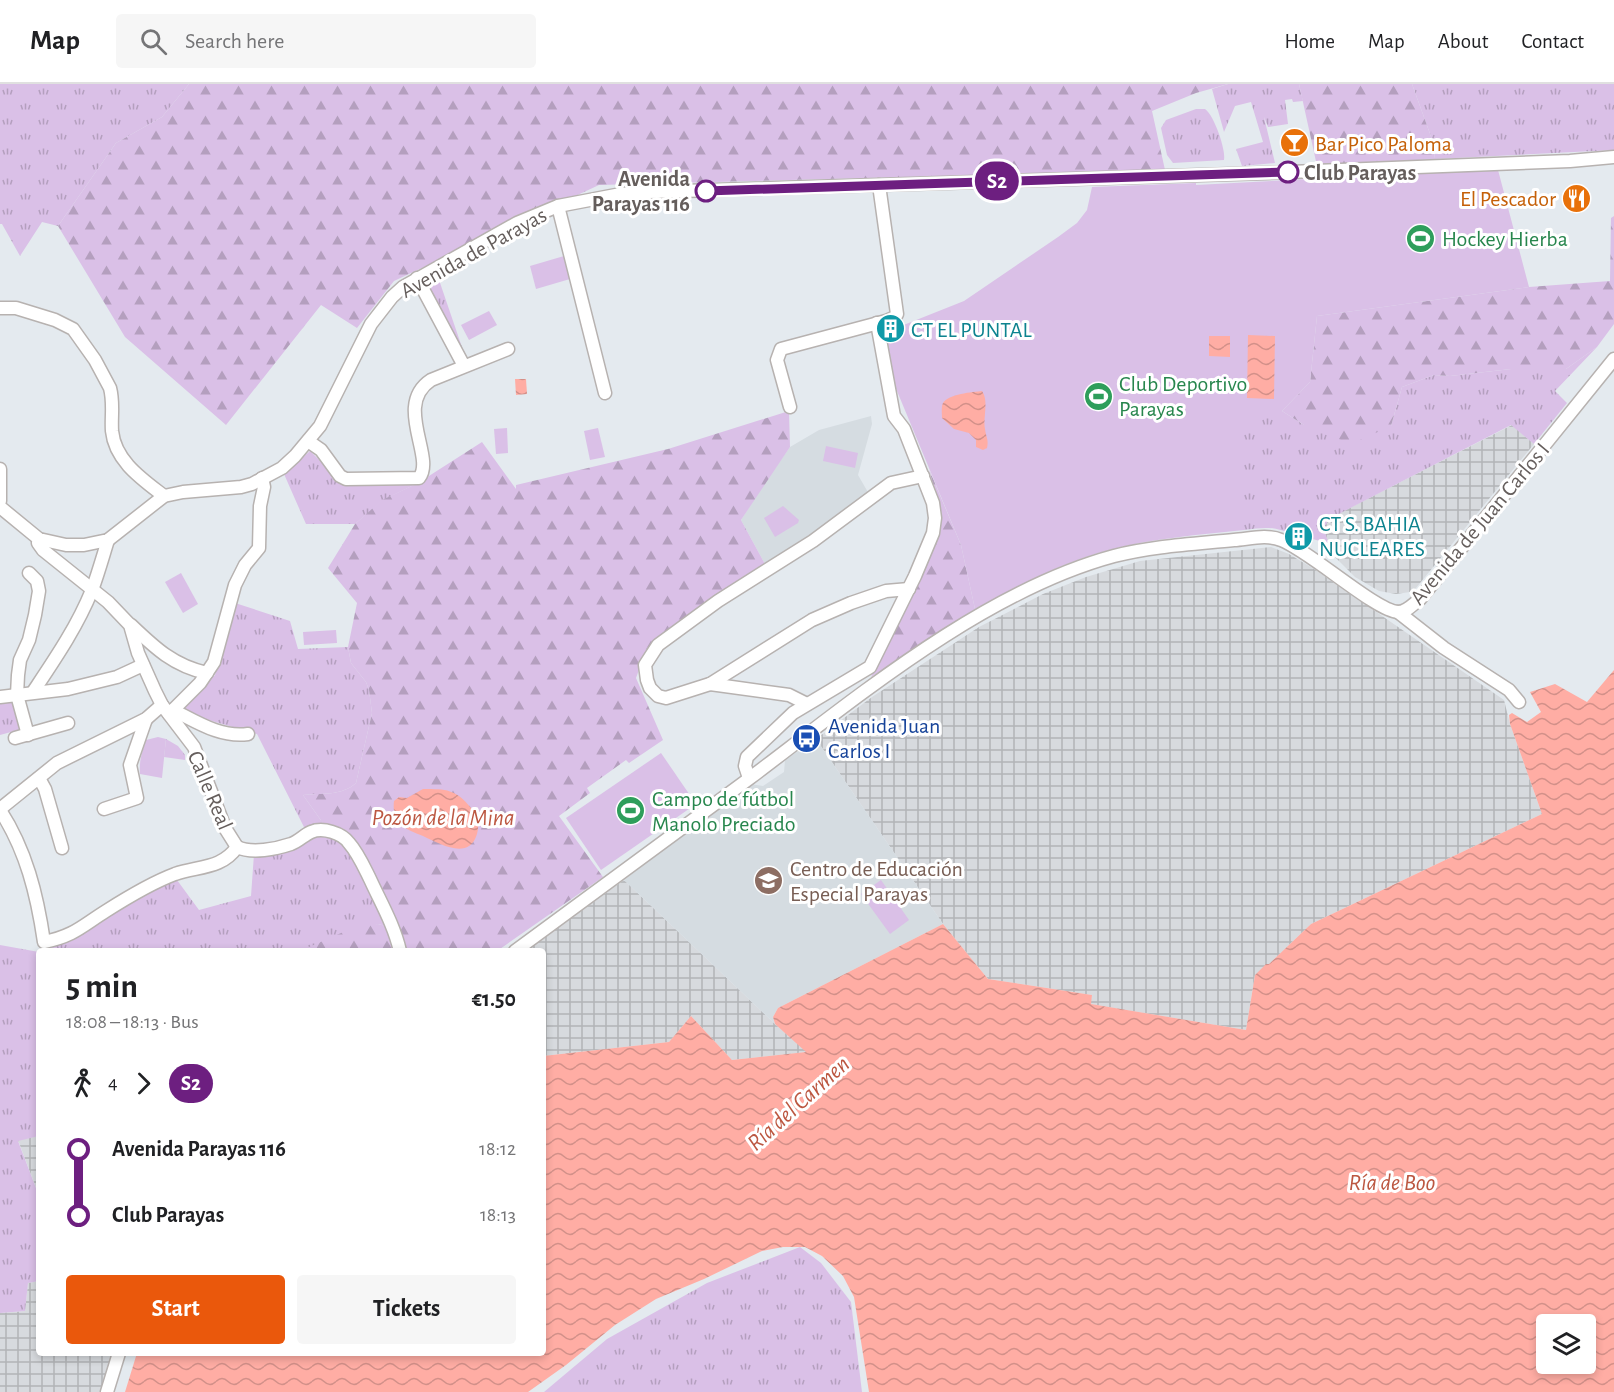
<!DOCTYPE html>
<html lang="en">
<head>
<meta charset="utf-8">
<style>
  :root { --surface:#fff; --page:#f6f6f6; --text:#202124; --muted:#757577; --line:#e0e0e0; --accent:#ea580c }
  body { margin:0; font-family:"Alegreya Sans",sans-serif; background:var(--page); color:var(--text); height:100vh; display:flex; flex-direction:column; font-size:22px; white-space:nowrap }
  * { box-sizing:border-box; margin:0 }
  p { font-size:20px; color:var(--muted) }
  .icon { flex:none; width:33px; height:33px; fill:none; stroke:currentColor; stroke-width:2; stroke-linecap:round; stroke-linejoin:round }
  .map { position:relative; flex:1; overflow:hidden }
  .details { position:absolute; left:36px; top:864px; width:510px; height:408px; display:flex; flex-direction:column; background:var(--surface); border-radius:6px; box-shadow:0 3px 9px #0003 }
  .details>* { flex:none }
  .badge { padding:0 12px; border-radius:20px; font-size:21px; line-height:39px }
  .tools { position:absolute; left:1536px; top:1230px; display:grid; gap:12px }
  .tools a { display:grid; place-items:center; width:60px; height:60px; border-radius:6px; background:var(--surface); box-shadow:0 3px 9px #0003; font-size:30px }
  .map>.badge { position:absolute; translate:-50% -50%; box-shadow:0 0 0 3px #fff }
  .legs { display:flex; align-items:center; gap:9px; height:66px; padding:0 30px; font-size:20px }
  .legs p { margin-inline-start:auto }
  .summary { display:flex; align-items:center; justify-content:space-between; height:102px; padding:0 30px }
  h1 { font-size:33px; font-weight:700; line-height:45px }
  .action { display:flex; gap:12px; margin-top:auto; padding:12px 30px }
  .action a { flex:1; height:69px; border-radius:6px; background:var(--accent); color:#fff; font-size:24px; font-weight:700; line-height:69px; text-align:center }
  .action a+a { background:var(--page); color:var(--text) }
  ul { padding:0 30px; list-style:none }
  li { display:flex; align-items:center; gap:21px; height:66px; font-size:22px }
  li i { display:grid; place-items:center; width:9px; height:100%; margin:0 8px; background:currentColor }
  li i::after { content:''; width:15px; height:15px; margin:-8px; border:4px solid; border-radius:50%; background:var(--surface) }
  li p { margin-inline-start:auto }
  li:first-child i { background:linear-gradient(#0000 50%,currentColor 0) }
  li:last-child i { background:linear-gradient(currentColor 50%,#0000 0) }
  header { display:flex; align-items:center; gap:36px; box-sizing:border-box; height:84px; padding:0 30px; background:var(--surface); border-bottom:2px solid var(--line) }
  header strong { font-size:28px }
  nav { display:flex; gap:33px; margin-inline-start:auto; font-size:21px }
  .search { width:420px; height:54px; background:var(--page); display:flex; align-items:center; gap:15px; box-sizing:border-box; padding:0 21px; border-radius:6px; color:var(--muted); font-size:22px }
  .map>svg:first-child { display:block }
</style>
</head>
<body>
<header>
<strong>Map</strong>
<div class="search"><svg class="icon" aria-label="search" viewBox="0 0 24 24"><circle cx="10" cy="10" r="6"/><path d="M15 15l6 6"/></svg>Search here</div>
<nav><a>Home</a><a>Map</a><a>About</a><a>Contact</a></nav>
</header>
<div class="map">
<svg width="1614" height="1308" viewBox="0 0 1614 1308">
  <defs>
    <pattern id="industrial-grid" width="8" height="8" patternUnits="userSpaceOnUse" patternTransform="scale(1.5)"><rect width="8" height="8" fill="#d7dade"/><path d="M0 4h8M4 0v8" fill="none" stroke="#b2b4b7"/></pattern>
    <pattern id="grass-tufts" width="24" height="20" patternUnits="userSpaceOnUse" patternTransform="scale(1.5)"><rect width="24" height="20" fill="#dac0e7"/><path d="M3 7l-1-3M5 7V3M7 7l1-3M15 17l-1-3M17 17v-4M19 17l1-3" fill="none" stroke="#b49fbe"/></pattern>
    <pattern id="forest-firs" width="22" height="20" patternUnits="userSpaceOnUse" patternTransform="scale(1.5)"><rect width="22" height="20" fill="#dac0e7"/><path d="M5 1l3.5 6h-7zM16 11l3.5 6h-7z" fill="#b49fbe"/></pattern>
    <pattern id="water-waves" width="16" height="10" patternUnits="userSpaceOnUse" patternTransform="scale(1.5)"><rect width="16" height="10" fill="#ffada4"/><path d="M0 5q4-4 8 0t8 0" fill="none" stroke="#d29089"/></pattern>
  </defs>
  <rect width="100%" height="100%" fill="#e4eaef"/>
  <!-- industrial -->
  <g fill="url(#industrial-grid)">
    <polygon points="1512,341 1534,360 1416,504 1410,508 1396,510 1379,507 1355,493 1334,472 1325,450 1325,441 1328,435"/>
    <polygon points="1271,463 1289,470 1314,485 1504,616 1510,640 1542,730 1311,840 1269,880 1255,891 1246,946 1090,920 1092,911 988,895 943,840 816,655 872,613 979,543 1043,510 1086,493 1140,477"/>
    <polygon points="624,796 775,940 807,968 732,976 691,932 669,958 543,972 543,867 526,867"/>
    <polygon points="39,1052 39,1112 18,1056"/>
    <polygon points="39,1197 39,1269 125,1269 114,1308 0,1308 0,1229 25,1227 28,1199"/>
  </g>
  <!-- education -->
  <g fill="#d5dce1">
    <polygon points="871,332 872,340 858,391 869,410 766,482 741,436 765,398 790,363 819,346"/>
    <polygon points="816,655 943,840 778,924 773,933 775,940 624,796 750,700 763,702 784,688 785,676"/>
  </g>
  <!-- grass -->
  <g fill="url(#grass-tufts)">
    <polygon points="0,0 189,0 162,33 116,59 58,142 42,138 20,172 2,140 0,140"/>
    <polygon points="1228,0 1299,0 1303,17 1293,18 1292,15 1285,16 1288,40 1268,43 1264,33 1275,79 1242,82 1236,65 1263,58 1251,18 1235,22 1224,48 1212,5"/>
    <polygon points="1412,0 1614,0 1614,66 1435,75 1433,58"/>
    <path d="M1196,25H1205C1214,31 1226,66 1224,76L1173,79L1167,71L1161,44L1166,36Z"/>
    <polygon points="437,190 466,275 424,198"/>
    <path d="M1597,263L1555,307L1567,319L1534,360L1511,341L1329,435C1323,444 1325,450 1329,460L1297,450L1295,452C1275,442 1266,443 1244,446V326L1282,327L1304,341L1391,342L1402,303L1434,291L1450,292L1511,285H1566Z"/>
    <polygon points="310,367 340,396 418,399 383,416 355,440 306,440 284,390"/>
    <path d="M235,519L290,537L298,565L348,563L351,579L366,598L369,606L372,629L356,699C342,712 321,709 303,711L325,742L306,747L257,650L181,628L215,591Z"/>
    <polygon points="13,617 22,645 0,651 0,620"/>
    <polygon points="166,655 178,662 185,671 185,676 164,673"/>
    <polygon points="323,751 339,758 349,766 386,842 378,840 300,867 52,867 47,862 140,810 177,796 199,826 251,812 254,770"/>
    <polygon points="0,861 39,868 39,1052 18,1057 39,1112 39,1197 28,1199 25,1227 0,1229"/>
    <polygon points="800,1163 821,1179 851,1218 862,1308 544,1308 607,1255 707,1199"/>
  </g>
  <!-- forest -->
  <g fill="url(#forest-firs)">
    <polygon points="189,0 1228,0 1196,9 1152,27 1165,86 599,101 394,197 357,244 321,221 226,341 125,253 58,142 116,59 162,33"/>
    <polygon points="1299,0 1412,0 1433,58 1435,75 1317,82"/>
    <polygon points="1614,132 1614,240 1597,263 1566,285 1511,285 1450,292 1434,291 1402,303 1391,342 1351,360 1304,341 1282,327 1310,298 1317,232 1529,203 1610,197 1611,134"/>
    <path d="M789,327L790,363L741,436L766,482L647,564L636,594L663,656L629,679L626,676L587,704L590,709L559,732L603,793L497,867H405L399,844L362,770L325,742L303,711C321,709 342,712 356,699L372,629L369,606L366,598L351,579L348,563L357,519L328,484L355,440L382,416L418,399L482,358L516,405V401L668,365Z"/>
    <polygon points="929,385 961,461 975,525 871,593 923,483 942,435"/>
    <polygon points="378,840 386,842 393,867 300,867 357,842"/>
  </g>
  <!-- pitch -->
  <g fill="#dac0e7">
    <path d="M1498,86L1529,203L1317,232L1310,298L1282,327H1244V446C1199,451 1153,454 1109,466C1062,478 1018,502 975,525L961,461L892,295L881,250L964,217L1058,153L1077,139L1087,126L1092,103L1196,99V101L1307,95L1308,93Z"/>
    <polygon points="564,172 570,195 536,205 530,182"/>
    <polygon points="489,227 497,241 469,256 461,241"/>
    <polygon points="507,344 508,369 496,370 494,345"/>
    <polygon points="598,344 605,373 590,376 584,347"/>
    <polygon points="826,362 858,369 855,384 823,377"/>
    <polygon points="783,422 799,436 798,439 775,453 764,434"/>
    <polygon points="181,489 198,520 183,529 165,498"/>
    <polygon points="336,546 337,559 304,561 303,548"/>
    <path d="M158,653L166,655L162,694L140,690C139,676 142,669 146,656Z"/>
    <polygon points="661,669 696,720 601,786 566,734"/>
    <polygon points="881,796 909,836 890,850 861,810"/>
  </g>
  <!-- water -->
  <g fill="url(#water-waves)" fill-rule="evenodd">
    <polygon points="1248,251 1275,252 1274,315 1247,314"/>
    <polygon points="1209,252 1230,252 1230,273 1209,272"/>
    <polygon points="515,295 526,295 527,310 516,311"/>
    <path d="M982,307C989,317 983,333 985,345C986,353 989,356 987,364L983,366L976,363V356L969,349L954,345L942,334C942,329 941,323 943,319C948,310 973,308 982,307Z"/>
    <path d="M1614,586V1308H869L854,1213L843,1192L822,1172L805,1163H783L762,1167L704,1195L656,1215L615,1241L566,1281L528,1308H125L137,1269H543V972L669,958L691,932L732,976L806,968L775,940L773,933L778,924L943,840L988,895L1092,911L1091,920L1246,946L1255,891L1266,880H1269L1311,840L1542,730L1510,640L1509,631L1512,629L1527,638L1541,628L1530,608L1555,600L1587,618ZM1546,1240H1586V1280H1546Z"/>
    <path d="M423,705C446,705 456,705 471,724C477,732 480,740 477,750C469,777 440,760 423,752C415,749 404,745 399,738C394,732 393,724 394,717L399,713L407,714Z"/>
  </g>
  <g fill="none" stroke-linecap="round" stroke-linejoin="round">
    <defs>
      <g id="minor">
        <polyline points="558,122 605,309"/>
        <polyline points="417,194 464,282"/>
        <path d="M0,224H16L55,236L73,245L95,276L110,304C114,319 111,332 112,347C115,377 142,395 164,412"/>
        <polyline points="790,323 777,276 781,265 886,237 895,233 897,230 879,101"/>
        <path d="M308,357L321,366L340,392L346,395L419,394C436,374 393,321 431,296L508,265"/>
        <polyline points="0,385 0,417"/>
        <polyline points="0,423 39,455 66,461 84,461 108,456 164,412 183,408 241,403 252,400 282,384 295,372 320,342 371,240 392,213 403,203 517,139 558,122 621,110 649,108 1266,89 1570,77 1614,73"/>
        <polyline points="39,455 38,459 43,466 108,518 130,541 138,569 155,607 162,621 194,663 225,744 237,763"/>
        <polyline points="909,505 886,507 851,519 812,536 710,600 666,614 658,612 650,604 647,596 645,581 658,561 718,517 813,457 891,399 923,392"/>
        <polyline points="1398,528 1444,564 1509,606 1519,618"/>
        <path d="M131,541C155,564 174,582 207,589"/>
        <polyline points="710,600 789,611 807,620"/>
        <path d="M33,608C55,575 77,543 92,506C98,490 103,472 108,456"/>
        <polyline points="0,613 68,605 117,593 143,581"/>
        <path d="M173,626C197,638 221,654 248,650"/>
        <polyline points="169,630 200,599 214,578 235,501 245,481 259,464 260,422 264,403 262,394"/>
        <polyline points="28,651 17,611 18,591 20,576 29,556 35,531 39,507 37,497 29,489"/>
        <polyline points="15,654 68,639"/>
        <polyline points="39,694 45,705 62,764"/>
        <polyline points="749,694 745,682 747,673 793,629 870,583 915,492 933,449 935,434 933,419 904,345 894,332 877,239"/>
        <polyline points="0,725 57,679 146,635 162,621"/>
        <polyline points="104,725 137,714 130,681 146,635"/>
        <path d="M0,726C26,766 37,810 44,858C74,852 82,842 106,827C128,813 151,799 175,790C198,782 222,785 237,763"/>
        <path d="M237,763C252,770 276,765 291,760C299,757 304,751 311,748C323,743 342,749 349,759C358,769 364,783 370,795C381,819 394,841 400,867"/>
        <path d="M515,867C593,809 672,752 750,694C856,614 984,507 1114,472C1153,462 1194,460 1234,456C1249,455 1267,450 1281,456C1310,467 1376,527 1398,528C1407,528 1413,520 1420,515L1614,275"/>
        <polyline points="107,1308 119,1269"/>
      </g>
    </defs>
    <!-- minor casing -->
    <use href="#minor" stroke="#b7b2b0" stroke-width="15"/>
    <!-- minor -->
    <use href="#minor" stroke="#fff" stroke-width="12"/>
  </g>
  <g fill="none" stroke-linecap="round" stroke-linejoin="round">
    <defs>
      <polyline id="line-1" points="706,107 1288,88"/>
    </defs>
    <!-- line-1 casing -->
    <use href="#line-1" stroke="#fff" stroke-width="14"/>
    <!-- line-1 -->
    <use href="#line-1" stroke="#6d1f80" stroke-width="9"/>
  </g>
  <!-- icons -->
  <defs>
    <symbol id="bar-disc" viewBox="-11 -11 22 22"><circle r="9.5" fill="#e8710a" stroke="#fff"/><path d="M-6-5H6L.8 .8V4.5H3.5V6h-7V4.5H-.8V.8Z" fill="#fff"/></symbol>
    <symbol id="restaurant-disc" viewBox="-11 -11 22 22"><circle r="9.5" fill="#e8710a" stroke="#fff"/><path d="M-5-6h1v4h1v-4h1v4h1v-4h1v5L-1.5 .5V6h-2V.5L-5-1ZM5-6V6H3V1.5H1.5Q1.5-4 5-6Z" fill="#fff"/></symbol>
    <symbol id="stadium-disc" viewBox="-11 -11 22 22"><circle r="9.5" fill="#2e9e5b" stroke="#fff"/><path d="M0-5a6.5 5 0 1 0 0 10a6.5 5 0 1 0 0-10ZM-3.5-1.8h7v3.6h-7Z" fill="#fff"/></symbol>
    <symbol id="building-disc" viewBox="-11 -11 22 22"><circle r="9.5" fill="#0f9aa8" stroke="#fff"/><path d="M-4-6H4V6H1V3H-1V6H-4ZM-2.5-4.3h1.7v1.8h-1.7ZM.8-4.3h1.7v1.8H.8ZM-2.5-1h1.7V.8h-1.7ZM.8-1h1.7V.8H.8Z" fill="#fff"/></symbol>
    <symbol id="bus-disc" viewBox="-11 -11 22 22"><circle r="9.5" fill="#1a4fb4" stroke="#fff"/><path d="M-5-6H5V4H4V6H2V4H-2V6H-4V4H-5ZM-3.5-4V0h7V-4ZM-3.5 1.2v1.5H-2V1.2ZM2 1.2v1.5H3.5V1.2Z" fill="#fff"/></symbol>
    <symbol id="school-disc" viewBox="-11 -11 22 22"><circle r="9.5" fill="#8d6e63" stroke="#fff"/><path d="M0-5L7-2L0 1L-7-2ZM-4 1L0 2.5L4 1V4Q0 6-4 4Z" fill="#fff"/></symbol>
  </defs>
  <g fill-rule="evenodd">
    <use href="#bar-disc" x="1278" y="42" width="33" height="33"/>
    <use href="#restaurant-disc" x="1560" y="98" width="33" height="33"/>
    <use href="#stadium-disc" x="1404" y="138" width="33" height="33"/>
    <use href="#building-disc" x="874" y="228" width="33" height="33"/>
    <use href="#stadium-disc" x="1082" y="296" width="33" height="33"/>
    <use href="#building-disc" x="1282" y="436" width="33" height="33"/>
    <use href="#bus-disc" x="790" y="638" width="33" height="33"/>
    <use href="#stadium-disc" x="614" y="710" width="33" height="33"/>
    <use href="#school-disc" x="752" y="780" width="33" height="33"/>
  </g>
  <!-- markers -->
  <g fill="#fff" stroke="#6d1f80" stroke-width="3">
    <circle cx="1288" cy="88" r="10"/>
    <circle cx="706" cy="107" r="10"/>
  </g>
  <g text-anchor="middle" stroke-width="6" stroke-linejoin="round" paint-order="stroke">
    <!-- food labels -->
    <g font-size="22" fill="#c56008" stroke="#fff" text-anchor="start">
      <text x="1315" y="67">Bar Pico Paloma</text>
      <text x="1556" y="122" text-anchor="end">El Pescador</text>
    </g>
    <!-- stop labels -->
    <g font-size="22" font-weight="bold" fill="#655e5c" stroke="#fff" text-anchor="start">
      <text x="1304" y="96">Club Parayas</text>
      <text x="690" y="102" text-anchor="end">Avenida<tspan x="690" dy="25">Parayas 116</tspan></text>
    </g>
    <!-- leisure labels -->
    <g font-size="22" fill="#27864d" stroke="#fff" text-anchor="start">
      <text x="1442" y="162">Hockey Hierba</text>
      <text x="1119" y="307">Club Deportivo<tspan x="1119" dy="25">Parayas</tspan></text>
      <text x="652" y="722">Campo de fútbol<tspan x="652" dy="25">Manolo Preciado</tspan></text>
    </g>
    <!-- street labels -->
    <g font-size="22" fill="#655e5c" stroke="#fff">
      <text transform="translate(473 168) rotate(-29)" y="8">Avenida de Parayas</text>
      <text transform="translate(1479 439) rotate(-50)" y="8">Avenida de Juan Carlos I</text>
      <text transform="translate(211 706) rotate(67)" y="8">Calle Real</text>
    </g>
    <!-- culture labels -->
    <g font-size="22" fill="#0d838f" stroke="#fff" text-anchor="start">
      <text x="911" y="253">CT EL PUNTAL</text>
      <text x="1319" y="447">CT S. BAHIA<tspan x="1319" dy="25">NUCLEARES</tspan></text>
    </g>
    <!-- transit labels -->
    <g font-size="22" fill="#164399" stroke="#fff" text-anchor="start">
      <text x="828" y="649">Avenida Juan<tspan x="828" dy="25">Carlos I</tspan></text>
    </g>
    <!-- education labels -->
    <g font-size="22" fill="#785e54" stroke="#fff" text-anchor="start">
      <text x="790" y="792">Centro de Educación<tspan x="790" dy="25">Especial Parayas</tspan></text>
    </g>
    <!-- water labels -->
    <g font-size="24" font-style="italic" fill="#bc5741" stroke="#fff">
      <text x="443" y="741">Pozón de la Mina</text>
      <text transform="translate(798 1019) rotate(-42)" y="8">Ría del Carmen</text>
      <text x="1392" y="1106">Ría de Boo</text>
    </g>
  </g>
</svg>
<div class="tools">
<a><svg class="icon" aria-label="layers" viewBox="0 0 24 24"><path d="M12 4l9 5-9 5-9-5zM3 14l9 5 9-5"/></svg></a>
</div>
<b class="badge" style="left:997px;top:97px;background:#6d1f80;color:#fff">S2</b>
<section class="details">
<div class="summary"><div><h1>5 min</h1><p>18:08 – 18:13 · Bus</p></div><b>€1.50</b></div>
<div class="legs"><svg class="icon" aria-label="walk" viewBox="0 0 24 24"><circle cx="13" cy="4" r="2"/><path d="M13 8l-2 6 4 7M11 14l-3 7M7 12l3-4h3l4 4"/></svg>4<svg class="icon" aria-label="forward" viewBox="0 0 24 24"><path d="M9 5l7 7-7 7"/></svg><b class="badge" style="background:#6d1f80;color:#fff">S2</b></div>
<ul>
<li><i style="color:#6d1f80"></i><b>Avenida Parayas 116</b><p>18:12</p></li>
<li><i style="color:#6d1f80"></i><b>Club Parayas</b><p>18:13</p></li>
</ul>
<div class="action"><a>Start</a><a>Tickets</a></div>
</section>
</div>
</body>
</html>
